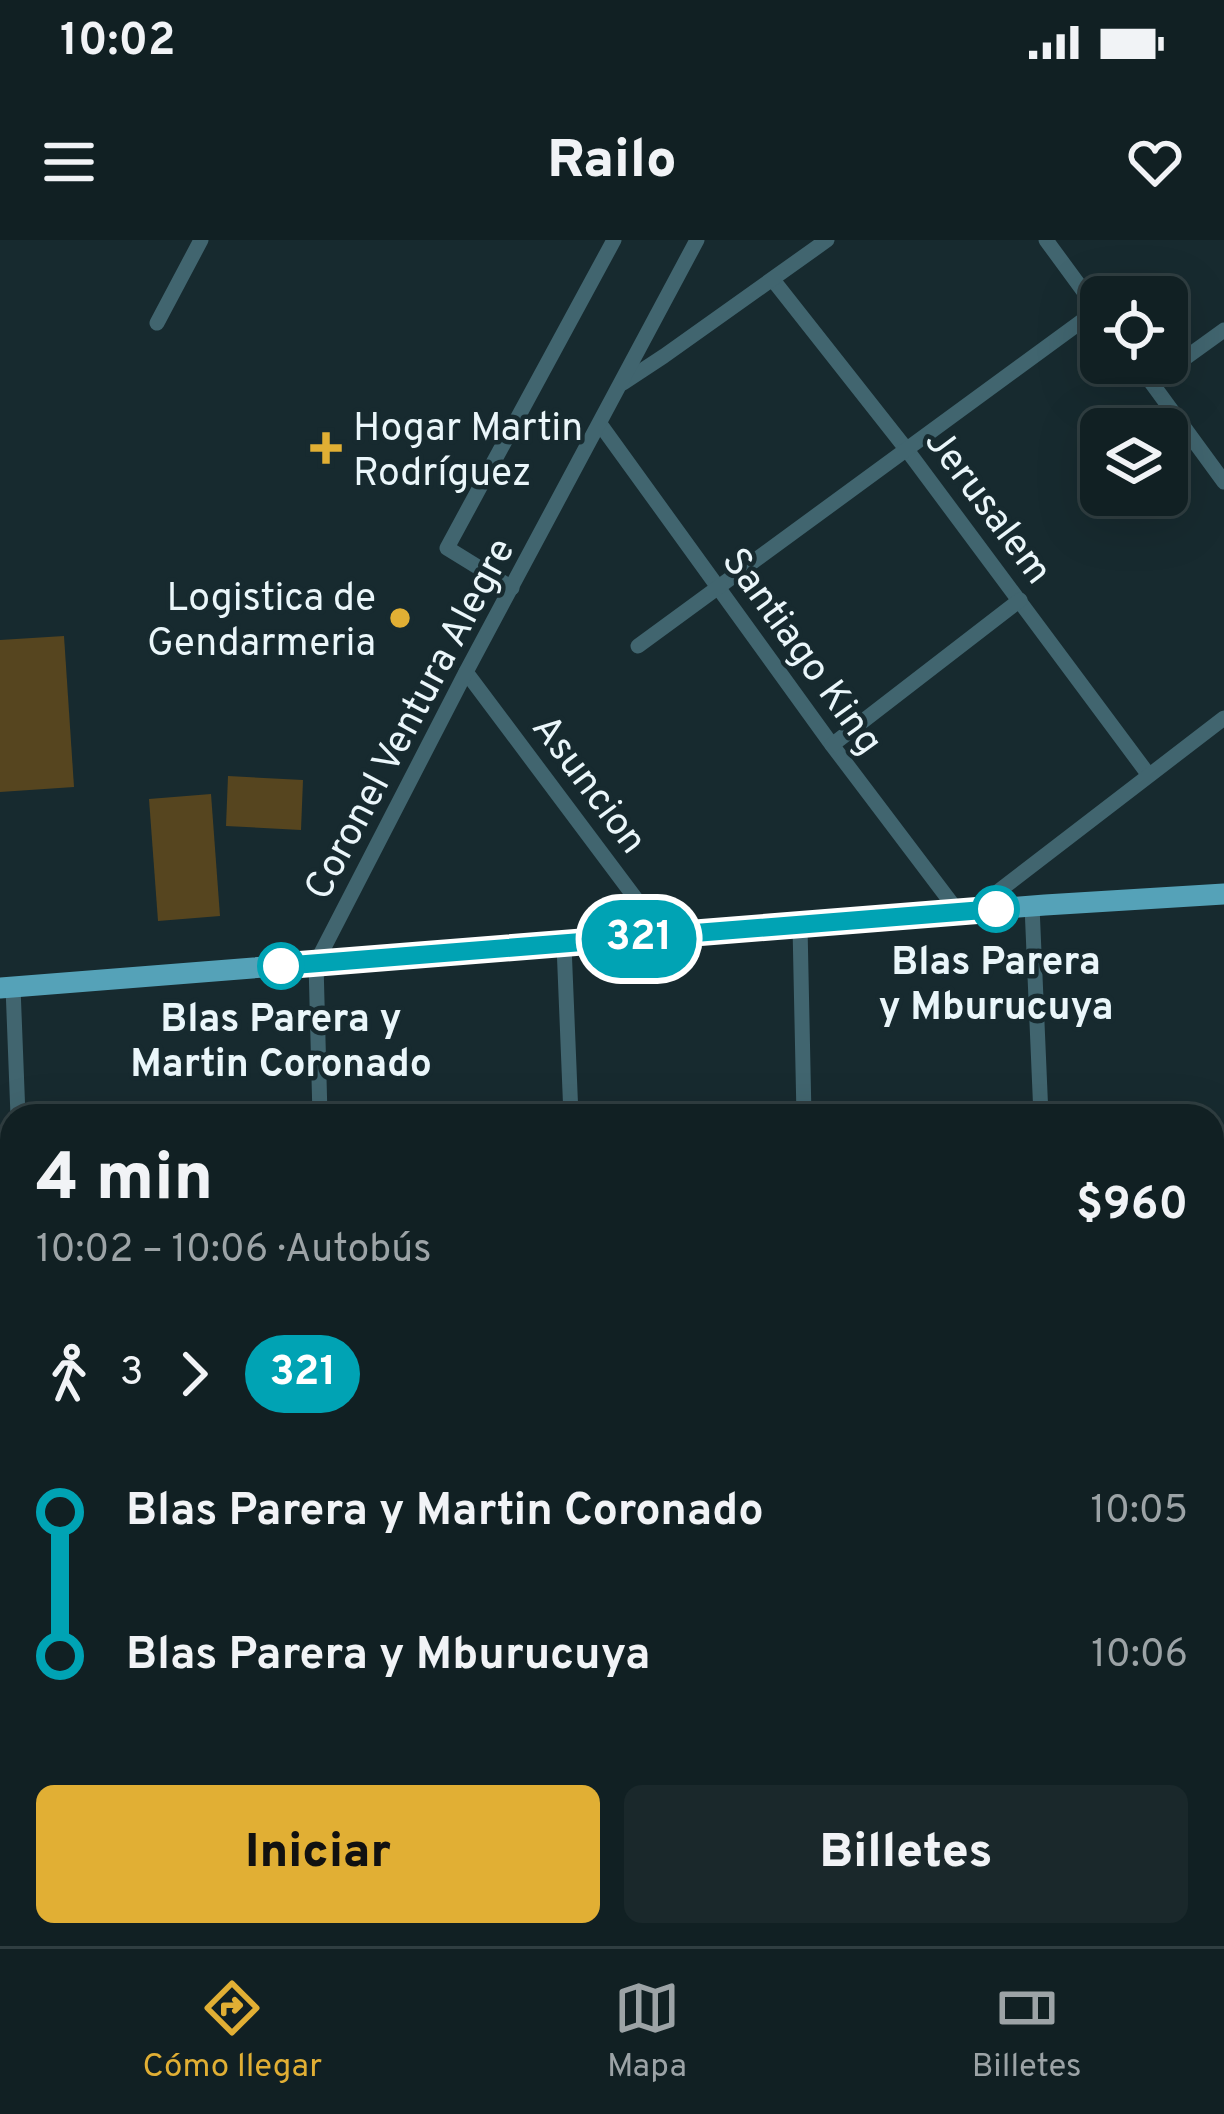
<!DOCTYPE html>
<html lang="es">
<head>
<meta charset="utf-8">
<style>
  :root { --surface:#112023; --page:#1a282b; --text:#f1f3f6; --muted:#9ca3a6; --line:#303e41; --accent:#e1af34 }
  body { margin:0; font-family:Overpass,sans-serif; background:var(--page); color:var(--text); height:100vh; display:flex; flex-direction:column; font-size:45px; white-space:nowrap }
  * { box-sizing:border-box; margin:0 }
  p { font-size:39px; color:var(--muted) }
  .icon { flex:none; width:66px; height:66px; fill:none; stroke:currentColor; stroke-width:2; stroke-linecap:round; stroke-linejoin:round }
  .map { position:relative; flex:1; overflow:hidden }
  .details { position:absolute; left:0px; top:864px; width:1224px; height:843px; display:flex; flex-direction:column; background:var(--surface); border-radius:36px 36px 0 0; box-shadow:0 12px 48px #0002,0 0 0 3px var(--line) }
  .details>* { flex:none }
  .badge { padding:0 24px; border-radius:39px; font-size:42px; line-height:78px }
  .tools { position:absolute; left:1080px; top:36px; display:grid; gap:24px }
  .tools a { display:grid; place-items:center; width:108px; height:108px; border-radius:18px; background:var(--surface); box-shadow:0 12px 48px #0002,0 0 0 3px var(--line); font-size:60px }
  .map>.badge { position:absolute; translate:-50% -50%; box-shadow:0 0 0 6px #fff }
  .legs { display:flex; align-items:center; gap:18px; height:132px; padding:0 36px; font-size:39px }
  .legs p { margin-inline-start:auto }
  .headline { display:flex; align-items:center; justify-content:space-between; height:204px; padding:0 36px }
  h1 { font-size:66px; font-weight:800; line-height:90px }
  .button { display:flex; gap:24px; margin-top:auto; padding:24px 36px }
  .button a { flex:1; height:138px; border-radius:18px; background:var(--accent); color:#111; font-size:48px; font-weight:800; line-height:138px; text-align:center }
  .button a+a { background:var(--page); color:var(--text) }
  ul { padding:0 36px; list-style:none }
  li { display:flex; align-items:center; gap:42px; height:144px; font-size:45px }
  li i { display:grid; place-items:center; width:18px; height:100%; margin:0 15px; background:currentColor }
  li i::after { content:''; width:30px; height:30px; margin:-15px; border:9px solid; border-radius:50%; background:var(--surface) }
  li p { margin-inline-start:auto }
  li:first-child i { background:linear-gradient(#0000 50%,currentColor 0) }
  li:last-child i { background:linear-gradient(currentColor 50%,#0000 0) }
  .status { display:flex; justify-content:space-between; align-items:center; height:84px; padding:0 60px; background:var(--surface); direction:ltr }
  .status svg { height:33px; fill:currentColor }
  header { display:flex; justify-content:space-between; align-items:center; height:156px; padding:0 36px; background:var(--surface); font-size:54px; font-weight:800 }
  .dock { display:flex; justify-content:space-around; align-items:center; height:168px; border-top:3px solid var(--line); background:var(--surface); font-size:33px; color:var(--muted) }
  .dock a { display:grid; justify-items:center; gap:6px }
  .dock .active { color:var(--accent) }
  .map>svg:first-child { display:block }
</style>
</head>
<body>
<div class="status"><b>10:02</b><svg viewBox="0 0 49 12"><path d="M0 12V9h3v3zM5 12V6h3v6zM10 12V3h3v9zM15 12V0h3v12zM26 1h20v11H26zM47 4h2v5h-2z"/></svg></div>
<header><svg class="icon" aria-label="menu" viewBox="0 0 24 24"><path d="M4 6h16M4 12h16M4 18h16"/></svg>Railo<svg class="icon" aria-label="heart" viewBox="0 0 24 24"><path d="M12 20l-8-8c-3-5 5-10 8-4 3-6 11-1 8 4z"/></svg></header>
<div class="map">
<svg width="1224" height="1706" viewBox="0 0 1224 1706">
  <rect width="100%" height="100%" fill="#172a2f"/>
  <!-- green -->
  <g fill="#56451f">
    <polygon points="64,396 74,547 0,552 0,400"/>
    <polygon points="228,536 303,540 301,590 226,586"/>
    <polygon points="211,554 220,676 158,681 149,559"/>
    <polygon points="1224,1315 1224,1706 732,1706 732,1695 1212,1695 1212,1316"/>
  </g>
  <g fill="none" stroke-linecap="round" stroke-linejoin="round">
    <!-- minor -->
    <g stroke="#41656f" stroke-width="15">
      <polyline points="1046,0 1101,75"/>
      <polyline points="773,40 907,210 1148,534"/>
      <polyline points="157,83 201,0"/>
      <polyline points="1137,123 1224,242"/>
      <polyline points="1152,142 1224,90"/>
      <polyline points="623,143 664,116 827,0"/>
      <polyline points="600,184 832,505 959,673"/>
      <polyline points="512,348 447,308 614,0"/>
      <polyline points="638,406 1097,70"/>
      <polyline points="466,432 645,671 656,697"/>
      <polyline points="832,505 1020,360"/>
      <polyline points="1032,666 1041,876"/>
      <polyline points="974,670 1224,478"/>
      <polyline points="800,686 804,876"/>
      <polyline points="564,705 571,876"/>
      <polyline points="13,747 18,876"/>
      <polyline points="320,876 316,723 466,432 697,0"/>
      <polyline points="1212,917 1224,916"/>
      <polyline points="0,1007 12,1006"/>
      <polyline points="1212,1181 1224,1180"/>
      <polyline points="0,1269 12,1267"/>
      <polyline points="1212,1506 1224,1506"/>
      <polyline points="1212,1534 1224,1533"/>
      <polyline points="0,1562 12,1561"/>
      <polyline points="54,1695 55,1706"/>
      <polyline points="1017,1706 1030,1695"/>
    </g>
    <!-- major -->
    <polyline stroke="#55a2b8" stroke-width="21" points="0,748 1045,665 1224,654"/>
  </g>
  <g fill="none" stroke-linecap="round" stroke-linejoin="round">
    <defs>
      <polyline id="line-1" points="281,726 996,669"/>
    </defs>
    <!-- line-1 casing -->
    <use href="#line-1" stroke="#fff" stroke-width="27"/>
    <!-- line-1 -->
    <use href="#line-1" stroke="#00a3b4" stroke-width="18"/>
  </g>
  <!-- markers -->
  <g fill="#e1af34" stroke="#172a2f" stroke-width="4.5">
    <path d="M320 190h12v12h12v12h-12v12h-12v-12h-12v-12h12z"/>
    <circle cx="400" cy="378" r="12"/>
  </g>
  <g fill="#fff" stroke="#00a3b4" stroke-width="6">
    <circle cx="996" cy="669" r="21"/>
    <circle cx="281" cy="726" r="21"/>
  </g>
  <g text-anchor="middle" stroke-width="9" stroke-linejoin="round" paint-order="stroke">
    <!-- poi labels -->
    <g font-size="39" fill="#eaf6fa" stroke="#172a2f" text-anchor="start">
      <text x="353" y="200">Hogar Martin<tspan x="353" dy="45">Rodríguez</tspan></text>
      <text x="376" y="370" text-anchor="end">Logistica de<tspan x="376" dy="45">Gendarmeria</tspan></text>
    </g>
    <!-- street labels -->
    <g font-size="39" fill="#eaf6fa" stroke="#172a2f">
      <text transform="translate(990 265) rotate(53)" y="14">Jerusalem</text>
      <text transform="translate(804 410) rotate(54)" y="14">Santiago King</text>
      <text transform="translate(408 478) rotate(-62)" y="14">Coronel Ventura Alegre</text>
      <text transform="translate(591 543) rotate(53)" y="14">Asuncion</text>
    </g>
    <!-- stop labels -->
    <g font-size="39" font-weight="bold" fill="#eaf6fa" stroke="#172a2f">
      <text x="996" y="734">Blas Parera<tspan x="996" dy="45">y Mburucuya</tspan></text>
      <text x="281" y="791">Blas Parera y<tspan x="281" dy="45">Martin Coronado</tspan></text>
    </g>
  </g>
</svg>
<div class="tools">
<a><svg class="icon" aria-label="locate" viewBox="0 0 24 24"><circle cx="12" cy="12" r="6"/><path d="M12 2v4M12 18v4M2 12h4M18 12h4"/></svg></a>
<a><svg class="icon" aria-label="layers" viewBox="0 0 24 24"><path d="M12 4l9 5-9 5-9-5zM3 14l9 5 9-5"/></svg></a>
</div>
<b class="badge" style="left:639px;top:699px;background:#00a3b4;color:#fff">321</b>
<section class="details">
<div class="headline"><div><h1>4 min</h1><p>10:02 – 10:06 · Autobús</p></div><b>$960</b></div>
<div class="legs"><svg class="icon" aria-label="walk" viewBox="0 0 24 24"><circle cx="13" cy="4" r="2"/><path d="M13 8l-2 6 4 7M11 14l-3 7M7 12l3-4h3l4 4"/></svg>3<svg class="icon" aria-label="forward" viewBox="0 0 24 24"><path d="M9 5l7 7-7 7"/></svg><b class="badge" style="background:#00a3b4;color:#fff">321</b></div>
<ul>
<li><i style="color:#00a3b4"></i><b>Blas Parera y Martin Coronado</b><p>10:05</p></li>
<li><i style="color:#00a3b4"></i><b>Blas Parera y Mburucuya</b><p>10:06</p></li>
</ul>
<div class="button"><a>Iniciar</a><a>Billetes</a></div>
</section>
</div>
<nav class="dock">
<a class="active"><svg class="icon" aria-label="directions" viewBox="0 0 24 24"><path d="M12 3l9 9-9 9-9-9zM9 14v-3h6M13 9l2 2-2 2"/></svg>Cómo llegar</a>
<a><svg class="icon" aria-label="map" viewBox="0 0 24 24"><path d="M3 6l6-2 6 2 6-2v14l-6 2-6-2-6 2zM9 4v14M15 6v14"/></svg>Mapa</a>
<a><svg class="icon" aria-label="tickets" viewBox="0 0 24 24"><path d="M3 7h18v10H3zM15 7v10"/></svg>Billetes</a>
</nav>
</body>
</html>
